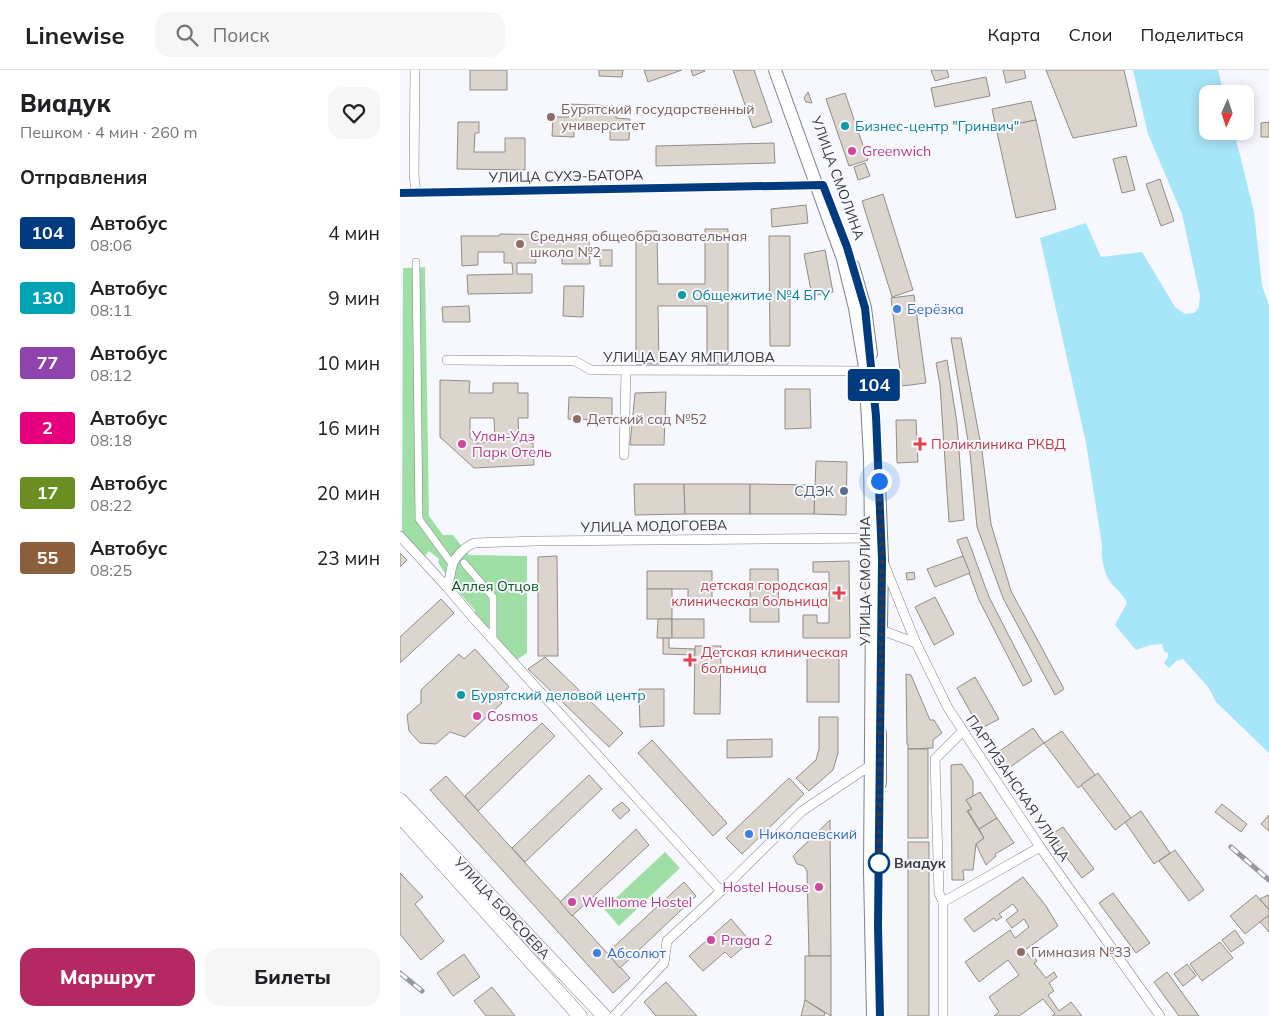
<!DOCTYPE html>
<html lang="ru">
<head>
<meta charset="utf-8">
<style>
  :root { --surface:#fff; --page:#f6f6f6; --text:#202124; --muted:#757577; --line:#e0e0e0; --accent:#b52962 }
  body { margin:0; font-family:Mulish,sans-serif; background:var(--page); color:var(--text); height:100vh; display:flex; flex-direction:column; font-size:19px; white-space:nowrap }
  * { box-sizing:border-box; margin:0 }
  p { font-size:16px; color:var(--muted) }
  .icon { flex:none; width:28px; height:28px; fill:none; stroke:currentColor; stroke-width:2; stroke-linecap:round; stroke-linejoin:round }
  .map { position:relative; flex:1; overflow:hidden }
  .side { display:flex; flex-direction:column; background:var(--surface); width:400px }
  .side>* { flex:none }
  .badge { padding:0 10px; border-radius:4px; font-size:18px; line-height:32px }
  .needle { width:32px; rotate:183deg }
  .buttons { position:absolute; left:799px; top:15px; display:grid; gap:10px }
  .buttons a { display:grid; place-items:center; width:55px; height:55px; border-radius:10px; background:var(--surface); box-shadow:0 2px 12px #0003; font-size:25px }
  .you { position:absolute; width:25px; height:25px; margin:-12px; border:4px solid #fff; border-radius:50%; background:#1a73e8; box-shadow:0 0 0 8px #1a73e833 }
  .map>.badge { position:absolute; translate:-50% -50%; box-shadow:0 0 0 2px #fff }
  h2 { padding:0 20px; font-size:19px; line-height:45px }
  .round { display:grid; place-items:center; flex:none; width:52px; height:52px; border-radius:15px; background:var(--page) }
  .headline { display:flex; align-items:center; justify-content:space-between; height:85px; padding:0 20px }
  h1 { font-size:24px; font-weight:800; line-height:38px }
  .primary-button { display:flex; gap:10px; margin-top:auto; padding:10px 20px }
  .primary-button a { flex:1; height:58px; border-radius:15px; background:var(--accent); color:#fff; font-size:20px; font-weight:800; line-height:58px; text-align:center }
  .primary-button a+a { background:var(--page); color:var(--text) }
  ul { padding:0; list-style:none }
  li { display:flex; align-items:center; gap:15px; height:65px; padding:0 20px }
  li div { flex:1 }
  li b { display:block; font-size:19px }
  li em { font-style:normal }
  li .badge { min-width:55px; font-weight:700; text-align:center }
  header { display:flex; align-items:center; gap:30px; box-sizing:border-box; height:70px; padding:0 25px; background:var(--surface); border-bottom:1px solid var(--line) }
  header strong { font-size:24px }
  nav { display:flex; gap:28px; margin-inline-start:auto; font-size:18px }
  .search { width:350px; height:45px; background:var(--page); display:flex; align-items:center; gap:12px; box-sizing:border-box; padding:0 18px; border-radius:15px; color:var(--muted); font-size:19px }
  main { display:flex; flex:1; min-height:0 }
  .map>svg:first-child { display:block }
</style>
</head>
<body>
<header>
<strong>Linewise</strong>
<div class="search"><svg class="icon" aria-label="search" viewBox="0 0 24 24"><circle cx="10" cy="10" r="6"/><path d="M15 15l6 6"/></svg>Поиск</div>
<nav><a>Карта</a><a>Слои</a><a>Поделиться</a></nav>
</header>
<main>
<section class="side">
<div class="headline"><div><h1>Виадук</h1><p>Пешком · 4 мин · 260 m</p></div><a class="round"><svg class="icon" aria-label="heart" viewBox="0 0 24 24"><path d="M12 20l-8-8c-3-5 5-10 8-4 3-6 11-1 8 4z"/></svg></a></div>
<h2>Отправления</h2>
<ul>
<li><span class="badge" style="background:#003b80;color:#fff">104</span><div><b>Автобус</b><p>08:06</p></div><em>4 мин</em></li>
<li><span class="badge" style="background:#00a3b4;color:#fff">130</span><div><b>Автобус</b><p>08:11</p></div><em>9 мин</em></li>
<li><span class="badge" style="background:#8e44ad;color:#fff">77</span><div><b>Автобус</b><p>08:12</p></div><em>10 мин</em></li>
<li><span class="badge" style="background:#e6007e;color:#fff">2</span><div><b>Автобус</b><p>08:18</p></div><em>16 мин</em></li>
<li><span class="badge" style="background:#6b8e23;color:#fff">17</span><div><b>Автобус</b><p>08:22</p></div><em>20 мин</em></li>
<li><span class="badge" style="background:#8b5e3c;color:#fff">55</span><div><b>Автобус</b><p>08:25</p></div><em>23 мин</em></li>
</ul>
<div class="primary-button"><a>Маршрут</a><a>Билеты</a></div>
</section>
<div class="map">
<svg width="869" height="946" viewBox="0 0 869 946">
  <rect width="100%" height="100%" fill="#f7f8fe"/>
  <!-- green -->
  <g fill="#9fdfa6">
    <polygon points="25,197 29,446 43,465 53,465 69,485 127,486 127,583 113,592 74,549 75,540 52,515 38,492 39,489 29,481 25,486 21,482 19,484 2,466 3,198"/>
    <polygon points="265,782 280,798 219,856 204,839"/>
  </g>
  <!-- water -->
  <path fill="#a7e5f8" d="M733,0H818L824,24H808V61H834L854,142L862,215L869,236V683L816,632L809,618L783,589L776,591L769,598L764,593L768,587V583L764,581L762,574L750,575L736,580L715,555L727,533C723,523 715,519 709,510C703,500 701,486 702,475L686,373L640,168L686,153L701,187L742,182L775,237L785,244L794,243L799,237L800,226L782,144L748,64Z"/>
  <!-- building -->
  <g fill="#dcd5ce" stroke="#928c85" fill-rule="evenodd">
    <rect x="70" y="0" width="37" height="20"/>
    <polygon points="199,0 223,0 222,7 199,6"/>
    <polygon points="244,0 282,0 248,12"/>
    <polygon points="291,0 304,0 305,1 293,6"/>
    <polygon points="333,0 354,0 372,52 353,58"/>
    <polygon points="531,0 547,0 549,7 535,11"/>
    <polygon points="603,0 624,0 626,8 606,13"/>
    <polygon points="646,0 724,0 737,56 673,68"/>
    <polygon points="586,7 590,26 535,37 531,18"/>
    <polygon points="408,22 412,33 406,32 404,28"/>
    <polygon points="445,23 468,90 449,96 426,29"/>
    <polygon points="631,31 636,50 596,58 592,39"/>
    <polygon points="169,34 216,36 216,48 230,49 229,70 210,70 210,57 174,55 174,67 152,66 153,47 169,47"/>
    <polygon points="636,50 656,139 616,148 596,58"/>
    <polygon points="58,52 79,52 79,63 75,63 74,82 105,82 105,68 125,68 125,100 57,99"/>
    <polygon points="869,52 869,67 861,67 861,53"/>
    <polygon points="374,73 375,93 256,96 256,76"/>
    <polygon points="726,86 735,120 722,123 713,89"/>
    <polygon points="465,93 470,106 458,110 454,97"/>
    <polygon points="760,109 774,151 761,156 746,114"/>
    <polygon points="483,124 513,220 492,227 462,131"/>
    <polygon points="406,135 408,153 372,157 371,139"/>
    <polygon points="305,159 328,159 328,294 307,294 307,236 258,236 259,294 236,294 236,161 257,161 258,214 305,214"/>
    <polygon points="100,164 178,165 178,171 189,171 190,194 162,194 162,181 135,182 136,193 117,193 117,204 132,204 132,223 68,224 67,205 113,204 112,193 104,193 104,182 78,182 78,195 62,196 61,166 99,166"/>
    <polygon points="369,166 390,166 390,276 370,276"/>
    <rect x="200" y="180" width="12" height="16"/>
    <polygon points="425,180 433,222 412,226 404,184"/>
    <polygon points="164,216 184,216 183,247 163,246"/>
    <polygon points="514,225 526,313 502,316 491,228"/>
    <polygon points="69,236 70,252 43,252 42,237"/>
    <polygon points="551,268 561,268 582,381 591,454 611,521 664,619 655,625 603,528 577,457 570,383"/>
    <polygon points="547,290 557,353 564,450 549,452 540,315 536,293"/>
    <path d="M40,310L70,311L69,323H93V313H118V323H128V348H118L119,371L133,373L134,395L74,398L40,367ZM70,348H94L95,372L76,373L70,368Z"/>
    <polygon points="385,319 410,319 411,358 385,359"/>
    <polygon points="266,322 264,375 230,375 235,323"/>
    <polygon points="169,327 212,328 212,350 168,349"/>
    <polygon points="496,350 516,350 518,392 497,393"/>
    <polygon points="416,391 447,392 446,445 414,444"/>
    <polygon points="234,414 284,414 285,444 235,445"/>
    <polygon points="284,414 350,414 350,444 285,444"/>
    <polygon points="350,414 415,415 414,444 350,444"/>
    <polygon points="567,467 589,527 632,611 623,616 579,530 557,470"/>
    <polygon points="0,483 7,490 0,497"/>
    <polygon points="157,486 158,586 138,586 138,487"/>
    <polygon points="563,486 570,503 535,517 527,499"/>
    <polygon points="449,491 450,568 403,568 403,545 417,545 417,553 429,553 429,502 413,502 413,492"/>
    <polygon points="350,499 378,499 379,552 350,552"/>
    <polygon points="247,501 312,501 312,534 288,534 288,519 247,519"/>
    <polygon points="514,502 515,509 507,510 506,503"/>
    <rect x="247" y="519" width="25" height="30"/>
    <polygon points="535,527 554,564 534,575 515,537"/>
    <polygon points="41,529 54,543 0,593 0,567"/>
    <polygon points="258,549 272,549 272,568 257,568"/>
    <rect x="272" y="549" width="32" height="19"/>
    <polygon points="263,568 269,568 269,578 295,579 295,585 263,584"/>
    <polygon points="295,576 321,576 320,644 294,644"/>
    <polygon points="75,579 109,617 97,628 102,633 65,667 50,662 36,674 20,673 9,661 7,645 21,633 21,620 59,584 64,589"/>
    <rect x="407" y="584" width="32" height="48"/>
    <polygon points="145,587 223,663 209,677 128,599"/>
    <polygon points="506,604 511,605 530,650 534,650 542,663 533,670 533,678 508,679 508,674 507,674"/>
    <polygon points="575,607 599,649 580,659 557,618"/>
    <polygon points="239,619 264,619 264,656 240,657"/>
    <polygon points="419,647 438,647 438,683 433,700 409,721 396,708 416,690 419,679"/>
    <polygon points="142,653 155,666 78,741 65,726"/>
    <polygon points="633,658 644,673 606,700 595,684"/>
    <polygon points="662,661 695,705 678,718 644,673"/>
    <polygon points="372,669 372,687 327,688 327,670"/>
    <polygon points="252,670 327,753 313,766 238,683"/>
    <rect x="508" y="679" width="20" height="89"/>
    <polygon points="562,694 573,711 573,726 566,730 572,739 567,741 584,768 576,774 573,800 563,800 564,810 552,810 551,695"/>
    <polygon points="698,703 731,748 715,760 681,715"/>
    <polygon points="189,705 202,719 125,792 112,778"/>
    <polygon points="46,706 230,908 213,923 30,720"/>
    <polygon points="389,708 404,724 342,784 326,768"/>
    <polygon points="580,722 597,748 579,759 568,741 572,739 566,730"/>
    <polygon points="222,732 230,740 220,749 212,740"/>
    <polygon points="822,734 847,754 841,762 815,742"/>
    <polygon points="741,741 770,783 754,794 725,752"/>
    <polygon points="869,745 869,761 861,754"/>
    <polygon points="597,748 614,773 595,784 596,786 586,795 580,783 576,774 584,768 579,759"/>
    <polygon points="430,750 431,886 409,886 407,801 404,796 397,794 393,786"/>
    <polygon points="663,757 694,799 682,808 650,765"/>
    <polygon points="236,759 249,775 172,846 160,832"/>
    <rect x="508" y="772" width="21" height="174"/>
    <polygon points="775,780 804,820 789,831 759,791"/>
    <polygon points="0,803 23,827 15,834 44,871 21,890 0,864"/>
    <polygon points="623,807 646,836 658,856 625,880 631,889 634,887 637,891 634,893 646,908 654,902 657,907 649,913 654,921 648,925 659,941 671,932 682,946 652,946 655,944 643,929 619,946 594,946 599,942 589,927 619,905 608,890 579,912 565,892 610,860 615,868 629,857 624,849 612,858 606,850 618,841 613,834 599,844 602,847 596,851 594,848 574,862 564,849"/>
    <polygon points="284,812 296,826 220,898 207,883"/>
    <polygon points="713,823 750,873 736,883 699,833"/>
    <polygon points="856,825 869,840 869,845 845,864 830,846"/>
    <polygon points="868,825 869,827 869,840 860,829"/>
    <polygon points="869,845 869,862 860,852"/>
    <polygon points="331,849 350,871 331,888 325,882 303,901 289,886"/>
    <polygon points="835,860 844,873 831,882 822,870"/>
    <polygon points="820,872 833,888 802,911 790,894"/>
    <polygon points="64,884 80,907 53,926 37,903"/>
    <polygon points="405,886 431,886 431,946 405,930"/>
    <polygon points="787,894 796,906 783,916 774,904"/>
    <polygon points="767,902 799,946 779,946 754,912"/>
    <polygon points="266,912 297,946 256,946 244,932"/>
    <polygon points="92,917 115,946 86,946 74,931"/>
    <polygon points="405,930 425,943 424,946 401,946"/>
  </g>
  <g fill="none" stroke-linecap="round" stroke-linejoin="round">
    <defs>
      <g id="pedestrian">
        <polyline points="16,192 19,449 52,494"/>
        <polyline points="64,493 93,527 93,570"/>
      </g>
      <g id="minor">
        <polyline points="15,0 14,105 16,123"/>
        <polyline points="0,123 423,115"/>
        <polyline points="47,290 175,291 191,300 473,301"/>
        <polyline points="224,385 226,300"/>
        <path d="M0,466L46,516C51,509 50,503 52,496C54,487 67,475 75,473L135,471L477,468"/>
        <polyline points="484,494 516,573 548,638 640,777 760,946"/>
        <polyline points="46,516 74,549 321,821"/>
        <polyline points="481,560 516,573"/>
        <polyline points="543,832 640,777"/>
        <polyline points="214,946 264,893 267,871 321,821 402,741 474,693"/>
        <polyline points="543,946 543,832 539,823 535,689 563,661"/>
      </g>
      <g id="secondary">
        <polyline points="375,0 443,189 455,238 465,297 470,387 472,540 470,801 473,946"/>
        <polyline points="453,196 465,238 471,284"/>
        <polyline points="479,413 482,489 481,556"/>
        <polyline points="480,713 480,663"/>
      </g>
      <g id="primary">
        <polyline points="0,730 204,946"/>
        <polyline points="0,746 180,946"/>
      </g>
    </defs>
    <!-- pedestrian casing -->
    <use href="#pedestrian" stroke="#80828a" stroke-width="8"/>
    <!-- minor casing -->
    <use href="#minor" stroke="#80828a" stroke-width="10"/>
    <!-- secondary casing -->
    <use href="#secondary" stroke="#80828a" stroke-width="14"/>
    <!-- primary casing -->
    <use href="#primary" stroke="#80828a" stroke-width="15"/>
    <!-- pedestrian -->
    <use href="#pedestrian" stroke="#fff" stroke-width="7"/>
    <!-- minor -->
    <use href="#minor" stroke="#fff" stroke-width="9"/>
    <!-- secondary -->
    <use href="#secondary" stroke="#fff" stroke-width="12"/>
    <!-- primary -->
    <use href="#primary" stroke="#fff" stroke-width="14"/>
    <defs>
      <g id="rail">
        <polyline points="831,777 869,810"/>
        <polyline points="0,903 22,921"/>
      </g>
    </defs>
    <!-- rail casing -->
    <use href="#rail" stroke="#97989d" stroke-width="5"/>
    <!-- rail -->
    <use href="#rail" stroke="#f7f8fe" stroke-width="3" stroke-dasharray="9" stroke-linecap="butt"/>
  </g>
  <g fill="none" stroke-linecap="round" stroke-linejoin="round">
    <defs>
      <polyline id="line" points="0,123 423,115 447,177 465,238 476,346 482,489 478,856 480,946"/>
    </defs>
    <!-- line casing -->
    <use href="#line" stroke="#fff" stroke-width="11"/>
    <!-- line -->
    <use href="#line" stroke="#003b80" stroke-width="8"/>
    <!-- walk -->
    <polyline stroke="#393a3d" stroke-width="5" stroke-dasharray="0 9" points="479,411 482,489 479,800 479,793"/>
  </g>
  <!-- markers -->
  <g fill="#8d6e63" stroke="#f7f8fe" stroke-width="2">
    <circle cx="151" cy="47" r="5"/>
    <circle cx="120" cy="174" r="5"/>
    <circle cx="177" cy="349" r="5"/>
    <circle cx="621" cy="882" r="5"/>
  </g>
  <g fill="#0f9aa8" stroke="#f7f8fe" stroke-width="2">
    <circle cx="445" cy="56" r="5"/>
    <circle cx="282" cy="225" r="5"/>
    <circle cx="61" cy="625" r="5"/>
  </g>
  <g fill="#d1479c" stroke="#f7f8fe" stroke-width="2">
    <circle cx="452" cy="81" r="5"/>
    <circle cx="62" cy="374" r="5"/>
    <circle cx="77" cy="646" r="5"/>
    <circle cx="419" cy="817" r="5"/>
    <circle cx="172" cy="832" r="5"/>
    <circle cx="311" cy="870" r="5"/>
  </g>
  <g fill="#3f7fe0" stroke="#f7f8fe" stroke-width="2">
    <circle cx="497" cy="239" r="5"/>
    <circle cx="349" cy="764" r="5"/>
    <circle cx="197" cy="883" r="5"/>
  </g>
  <g fill="#e0444e" stroke="#f7f8fe" stroke-width="2">
    <path d="M517.5 366.5h5v5h5v5h-5v5h-5v-5h-5v-5h5z"/>
    <path d="M436.5 515.5h5v5h5v5h-5v5h-5v-5h-5v-5h5z"/>
    <path d="M287.5 582.5h5v5h5v5h-5v5h-5v-5h-5v-5h5z"/>
  </g>
  <circle fill="#5c6f8a" stroke="#f7f8fe" stroke-width="2" cx="444" cy="421" r="5"/>
  <circle fill="#fff" stroke="#003b80" stroke-width="2.5" cx="479" cy="793" r="10"/>
  <g text-anchor="middle" stroke-width="4" stroke-linejoin="round" paint-order="stroke">
    <!-- education labels -->
    <g font-size="14" fill="#785e54" stroke="#f7f8fe" text-anchor="start">
      <text x="161" y="44">Бурятский государственный<tspan x="161" dy="16">университет</tspan></text>
      <text x="130" y="171">Средняя общеобразовательная<tspan x="130" dy="16">школа №2</tspan></text>
      <text x="187" y="354">Детский сад №52</text>
      <text x="631" y="887">Гимназия №33</text>
    </g>
    <!-- culture labels -->
    <g font-size="14" fill="#0d838f" stroke="#f7f8fe" text-anchor="start">
      <text x="455" y="61">Бизнес-центр "Гринвич"</text>
      <text x="292" y="230">Общежитие №4 БГУ</text>
      <text x="71" y="630">Бурятский деловой центр</text>
    </g>
    <!-- hotel labels -->
    <g font-size="14" fill="#b23c85" stroke="#f7f8fe" text-anchor="start">
      <text x="462" y="86">Greenwich</text>
      <text x="72" y="371">Улан-Удэ<tspan x="72" dy="16">Парк Отель</tspan></text>
      <text x="87" y="651">Cosmos</text>
      <text x="409" y="822" text-anchor="end">Hostel House</text>
      <text x="182" y="837">Wellhome Hostel</text>
      <text x="321" y="875">Praga 2</text>
    </g>
    <!-- street labels -->
    <g font-size="14" fill="#393a3d" stroke="#f7f8fe">
      <text transform="translate(166 106) rotate(-1)" y="5">УЛИЦА СУХЭ-БАТОРА</text>
      <text transform="translate(438 108) rotate(70)" y="5">УЛИЦА СМОЛИНА</text>
      <text x="289" y="292">УЛИЦА БАУ ЯМПИЛОВА</text>
      <text transform="translate(254 456) rotate(-1)" y="5">УЛИЦА МОДОГОЕВА</text>
      <text transform="translate(465 511) rotate(-90)" y="5">УЛИЦА СМОЛИНА</text>
      <text transform="translate(618 718) rotate(56)" y="5">ПАРТИЗАНСКАЯ УЛИЦА</text>
      <text transform="translate(102 838) rotate(47)" y="5">УЛИЦА БОРСОЕВА</text>
    </g>
    <!-- shop labels -->
    <g font-size="14" fill="#366cbe" stroke="#f7f8fe" text-anchor="start">
      <text x="507" y="244">Берёзка</text>
      <text x="359" y="769">Николаевский</text>
      <text x="207" y="888">Абсолют</text>
    </g>
    <!-- health labels -->
    <g font-size="14" fill="#be3a42" stroke="#f7f8fe" text-anchor="start">
      <text x="531" y="379">Поликлиника РКВД</text>
      <text x="428" y="520" text-anchor="end">детская городская<tspan x="428" dy="16">клиническая больница</tspan></text>
      <text x="301" y="587">Детская клиническая<tspan x="301" dy="16">больница</tspan></text>
    </g>
    <!-- service labels -->
    <g font-size="14" fill="#4e5e75" stroke="#f7f8fe" text-anchor="end">
      <text x="434" y="426">СДЭК</text>
    </g>
    <!-- park labels -->
    <g font-size="14" fill="#04561d" stroke="#f7f8fe">
      <text x="95" y="521">Аллея Отцов</text>
    </g>
    <!-- stop labels -->
    <g font-size="14" font-weight="bold" fill="#393a3d" stroke="#f7f8fe" text-anchor="start">
      <text x="494" y="798">Виадук</text>
    </g>
  </g>
</svg>
<div class="buttons">
<a><svg class="needle" viewBox="-14 -14 28 28"><path d="M0-13l5 13h-10z" fill="#e53935"/><path d="M0 13l5-13h-10z" fill="#757577"/></svg></a>
</div>
<div class="you" style="left:479px;top:411px"></div>
<b class="badge" style="left:474px;top:315px;background:#003b80;color:#fff">104</b>
</div>
</main>
</body>
</html>
